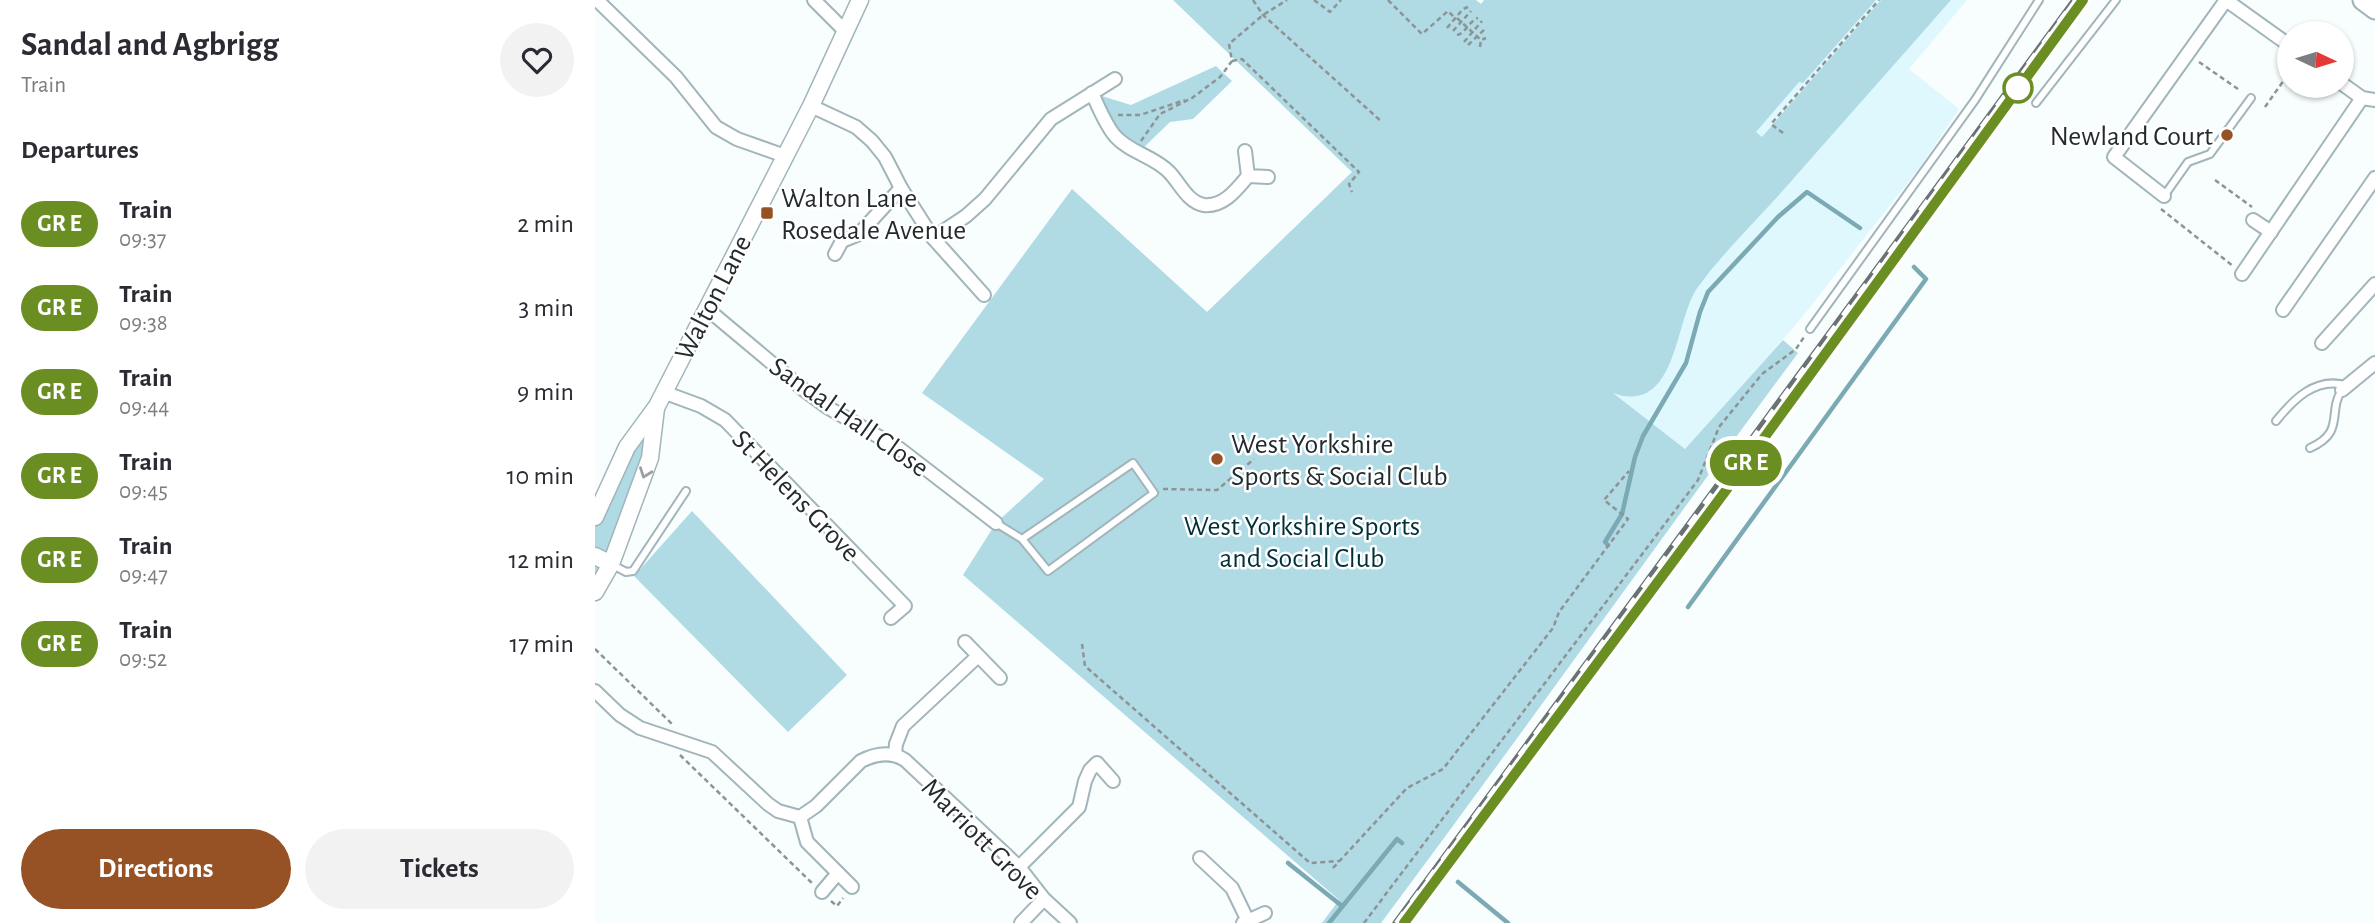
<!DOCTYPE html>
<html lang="en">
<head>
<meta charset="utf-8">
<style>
  :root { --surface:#fff; --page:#f2f2f3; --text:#2b2b33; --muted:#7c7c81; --accent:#965225 }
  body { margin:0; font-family:"Alegreya Sans",sans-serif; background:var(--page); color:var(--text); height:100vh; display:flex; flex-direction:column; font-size:26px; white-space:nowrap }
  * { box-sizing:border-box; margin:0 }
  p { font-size:23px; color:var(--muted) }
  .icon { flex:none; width:38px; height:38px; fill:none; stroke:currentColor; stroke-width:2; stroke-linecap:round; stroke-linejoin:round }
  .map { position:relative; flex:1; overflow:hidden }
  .sheet { display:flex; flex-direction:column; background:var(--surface); width:595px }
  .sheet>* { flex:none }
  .badge { padding:0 14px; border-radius:23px; font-size:24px; line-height:46px }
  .needle { width:46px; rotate:94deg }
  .controls { position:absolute; left:1682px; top:21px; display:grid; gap:14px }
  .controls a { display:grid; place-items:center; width:77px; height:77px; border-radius:50%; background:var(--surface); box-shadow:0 2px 5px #0004; font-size:35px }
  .map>.badge { position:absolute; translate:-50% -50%; box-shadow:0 0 0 4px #fff }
  h2 { padding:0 21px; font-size:26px; line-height:63px }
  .round { display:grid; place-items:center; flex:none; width:74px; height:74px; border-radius:37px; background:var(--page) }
  .summary { display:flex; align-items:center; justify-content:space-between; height:119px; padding:0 21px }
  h1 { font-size:33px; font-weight:600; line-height:52px }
  .primary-button { display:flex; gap:14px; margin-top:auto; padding:14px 21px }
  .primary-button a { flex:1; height:80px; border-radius:42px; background:var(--accent); color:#fff; font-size:28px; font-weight:600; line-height:80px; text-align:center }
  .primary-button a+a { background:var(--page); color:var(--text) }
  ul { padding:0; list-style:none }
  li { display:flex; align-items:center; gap:21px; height:84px; padding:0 21px }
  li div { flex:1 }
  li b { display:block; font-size:26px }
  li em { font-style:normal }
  li .badge { min-width:77px; font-weight:700; text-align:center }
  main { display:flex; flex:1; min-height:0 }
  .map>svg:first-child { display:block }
</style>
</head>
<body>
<main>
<section class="sheet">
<div class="summary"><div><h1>Sandal and Agbrigg</h1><p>Train</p></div><a class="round"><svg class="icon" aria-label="heart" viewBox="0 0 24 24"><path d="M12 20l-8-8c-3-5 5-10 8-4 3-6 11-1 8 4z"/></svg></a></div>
<h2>Departures</h2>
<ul>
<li><span class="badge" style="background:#6b8e23;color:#fff">GR E</span><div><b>Train</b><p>09:37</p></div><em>2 min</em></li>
<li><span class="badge" style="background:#6b8e23;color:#fff">GR E</span><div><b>Train</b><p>09:38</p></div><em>3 min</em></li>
<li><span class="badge" style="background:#6b8e23;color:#fff">GR E</span><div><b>Train</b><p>09:44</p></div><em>9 min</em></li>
<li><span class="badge" style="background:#6b8e23;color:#fff">GR E</span><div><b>Train</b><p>09:45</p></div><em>10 min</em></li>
<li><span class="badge" style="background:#6b8e23;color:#fff">GR E</span><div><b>Train</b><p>09:47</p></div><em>12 min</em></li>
<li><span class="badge" style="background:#6b8e23;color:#fff">GR E</span><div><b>Train</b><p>09:52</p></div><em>17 min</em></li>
</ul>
<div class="primary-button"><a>Directions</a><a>Tickets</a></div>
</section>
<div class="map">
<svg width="1780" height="923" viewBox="0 0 1780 923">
  <rect width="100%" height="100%" fill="#f8fdfe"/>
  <!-- built -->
  <polygon fill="#dff8fe" points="958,0 1372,0 1314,69 1364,109 1325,167 1204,321 1090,449 1015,391"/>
  <!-- green -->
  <g fill="#b0dae4">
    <path d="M578,0H881L886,4L889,0H1281L1208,83L1204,82L1161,132L1167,137L1286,0H1356C1299,65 1241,130 1184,195C1157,225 1126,255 1103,287C1079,319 1083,416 1018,393L1090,449L1188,340L1203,353C1063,542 927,734 786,923H727L744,900L368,575L401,523L449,479L327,393L477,189L612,312L757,172Z"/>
    <polygon points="621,66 637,81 598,119 575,122 543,153 528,145 497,93 536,105"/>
    <polygon points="62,406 55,458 0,592 0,517"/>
    <polygon points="97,511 252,675 193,732 39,576"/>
  </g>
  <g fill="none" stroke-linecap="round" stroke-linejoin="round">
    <!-- stream -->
    <g stroke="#7ba9b4" stroke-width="4.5">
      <polyline points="1013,545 1010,542 1027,514 1040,457 1048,436 1091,363 1105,312 1113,292 1183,217 1212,192 1265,228"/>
      <polyline points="1093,607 1331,279 1319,267"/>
      <polyline points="693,863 747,906"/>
      <polyline points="863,882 913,923"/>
      <polyline points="734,923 802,839 807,843"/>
    </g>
    <defs>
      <g id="service">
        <polyline points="1441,103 1521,0"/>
        <polyline points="1569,196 1593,162 1615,154 1656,98"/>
        <polyline points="1215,329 1380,100 1444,0"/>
        <path d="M1681,421C1698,400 1720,377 1750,385"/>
        <path d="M1715,448C1751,432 1732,412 1747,390"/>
        <polyline points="401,523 427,539 538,463 559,493 453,571 427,539"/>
        <polyline points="16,564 31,572 38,571 91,491"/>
      </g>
      <g id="minor">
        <polyline points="2,0 81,77 121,127 142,139 190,156"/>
        <polyline points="219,0 250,31"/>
        <polyline points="1631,0 1694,45"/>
        <polyline points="1746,83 1767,98 1780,100"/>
        <path d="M497,93C504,108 510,124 520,136C535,153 559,156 574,172C585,183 592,202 609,205C629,207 642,189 653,176"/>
        <polyline points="216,106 261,127 277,141 290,157 306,188 338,238 389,295"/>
        <polyline points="650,151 653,176 673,177"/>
        <polyline points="1569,196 1519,157 1631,0"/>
        <polyline points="1658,220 1676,232"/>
        <polyline points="338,238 371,216 390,199 456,119 520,79"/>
        <polyline points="240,254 247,241 264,234 306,188"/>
        <polyline points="1647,274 1767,98"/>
        <polyline points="111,308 209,390 232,407 305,449 401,523"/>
        <polyline points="1688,310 1780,178"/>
        <polyline points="1727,343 1780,284"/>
        <polyline points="1747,390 1780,363"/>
        <polyline points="68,392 106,406 130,420 310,606 296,618"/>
        <polyline points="370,642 405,678"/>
        <path d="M0,691L25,715L45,728L117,752L173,804L183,811L205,817L221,806L266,761C280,754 296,751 310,760L424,867L449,899L475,923"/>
        <polyline points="300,754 301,744 308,726 383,656"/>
        <polyline points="205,817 212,842 257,887"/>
        <polyline points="605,858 637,888 653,921"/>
        <polyline points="424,867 484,807 490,781 495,770 502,763 518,781"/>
        <polyline points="227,892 243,873"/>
        <polyline points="426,923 449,899"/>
        <polyline points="648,923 670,913"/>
      </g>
      <g id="tertiary">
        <polyline points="0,517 32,447 62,406 216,106 265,0"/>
        <polyline points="0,556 16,564"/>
        <polyline points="0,592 16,564 55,458 61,408"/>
      </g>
      <polyline id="secondary" points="1768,0 1780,9"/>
    </defs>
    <!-- service casing -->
    <use href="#service" stroke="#a1b5ba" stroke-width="10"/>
    <!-- minor casing -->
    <use href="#minor" stroke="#a1b5ba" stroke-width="16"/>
    <!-- tertiary casing -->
    <use href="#tertiary" stroke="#a1b5ba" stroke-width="19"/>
    <!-- secondary casing -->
    <use href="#secondary" stroke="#a1b5ba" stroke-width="23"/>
    <!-- path -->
    <g stroke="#8d9495" stroke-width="2.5" stroke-dasharray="5 3.5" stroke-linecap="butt">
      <polyline points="658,0 668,15 787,122"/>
      <polyline points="719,0 735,12 746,0"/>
      <polyline points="793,0 827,34 853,11 861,19"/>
      <polyline points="862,18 886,40"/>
      <polyline points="852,28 868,9 873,7"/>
      <polyline points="858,31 876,11"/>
      <path d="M862,35C871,33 874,21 883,18"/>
      <polyline points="869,42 887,21"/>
      <polyline points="873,45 891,28"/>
      <polyline points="885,47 886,40 891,38"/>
      <polyline points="637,61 647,59 764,172 754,184 757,192"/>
      <polyline points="1604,62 1643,89"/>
      <polyline points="1670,107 1694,73"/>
      <polyline points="523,115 545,115 590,100"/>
      <polyline points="1188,133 1176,124 1284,0"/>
      <polyline points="546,141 565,114 597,98 625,77 637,61 634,44 668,15 692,0"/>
      <polyline points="1620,180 1657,207"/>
      <polyline points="1566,209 1638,266"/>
      <polyline points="568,489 622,490 659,459"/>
      <polyline points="487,644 490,666 715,863 744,861"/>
      <polyline points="0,649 77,724"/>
      <polyline points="85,755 218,884"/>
      <polyline points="738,868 812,788 848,769 958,628 964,612 1033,519 1009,500 1034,471"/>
      <polyline points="236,901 242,906 248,898"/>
      <polyline points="769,923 1103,480 1124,427 1167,374 1201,349 1209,337"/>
    </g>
    <!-- service -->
    <use href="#service" stroke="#fff" stroke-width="6"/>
    <!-- minor -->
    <use href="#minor" stroke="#fff" stroke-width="12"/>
    <!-- tertiary -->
    <use href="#tertiary" stroke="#fff" stroke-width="16"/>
    <!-- secondary -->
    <use href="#secondary" stroke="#fff" stroke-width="19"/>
    <defs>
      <polyline id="rail" points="801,923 1480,0"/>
    </defs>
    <!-- rail casing -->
    <use href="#rail" stroke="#6b7273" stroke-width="7"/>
    <!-- rail -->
    <use href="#rail" stroke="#fff" stroke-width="4.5" stroke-dasharray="13" stroke-linecap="butt"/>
  </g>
  <!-- one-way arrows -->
  <defs><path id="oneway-chevron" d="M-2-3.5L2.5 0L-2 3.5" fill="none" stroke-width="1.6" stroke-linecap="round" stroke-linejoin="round" transform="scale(1.75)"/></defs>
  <use stroke="#9ca0a0" href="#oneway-chevron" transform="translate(50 473) rotate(110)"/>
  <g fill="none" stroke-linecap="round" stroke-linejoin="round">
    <defs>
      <polyline id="line" points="809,923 1129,493 1488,0"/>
    </defs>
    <!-- line casing -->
    <use href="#line" stroke="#fff" stroke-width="16"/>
    <!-- line -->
    <use href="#line" stroke="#6b8e23" stroke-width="10"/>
  </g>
  <!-- markers -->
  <circle fill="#fff" stroke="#6b8e23" stroke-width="3.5" cx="1423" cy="88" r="14"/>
  <g fill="#965225" stroke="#fff" stroke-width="2.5">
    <circle cx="1632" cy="135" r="7"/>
    <rect x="165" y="206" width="14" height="14" rx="3.5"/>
    <circle cx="622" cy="459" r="7"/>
  </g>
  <g text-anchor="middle" stroke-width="5" stroke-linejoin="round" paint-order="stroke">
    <!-- poi labels -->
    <g font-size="28" fill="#232b2d" stroke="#fff" text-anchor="start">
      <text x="1618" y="145" text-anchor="end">Newland Court</text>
      <text x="186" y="207">Walton Lane<tspan x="186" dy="32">Rosedale Avenue</tspan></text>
      <text x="636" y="453">West Yorkshire<tspan x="636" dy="32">Sports &amp; Social Club</tspan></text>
    </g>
    <!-- street labels -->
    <g font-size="28" fill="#232b2d" stroke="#fff">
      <text transform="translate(117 297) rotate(-63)" y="10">Walton Lane</text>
      <text transform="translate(255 416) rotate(35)" y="10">Sandal Hall Close</text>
      <text transform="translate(202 495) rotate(46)" y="10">St Helens Grove</text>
      <text transform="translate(388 838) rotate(45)" y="10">Marriott Grove</text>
    </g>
    <!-- park labels -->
    <g font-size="28" fill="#013039" stroke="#fff">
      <text x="707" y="535">West Yorkshire Sports<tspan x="707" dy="32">and Social Club</tspan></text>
    </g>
  </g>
</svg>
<div class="controls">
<a><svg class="needle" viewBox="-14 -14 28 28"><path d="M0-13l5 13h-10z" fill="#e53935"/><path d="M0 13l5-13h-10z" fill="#7c7c81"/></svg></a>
</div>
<b class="badge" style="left:1151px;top:463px;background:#6b8e23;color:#fff">GR E</b>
</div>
</main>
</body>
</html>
